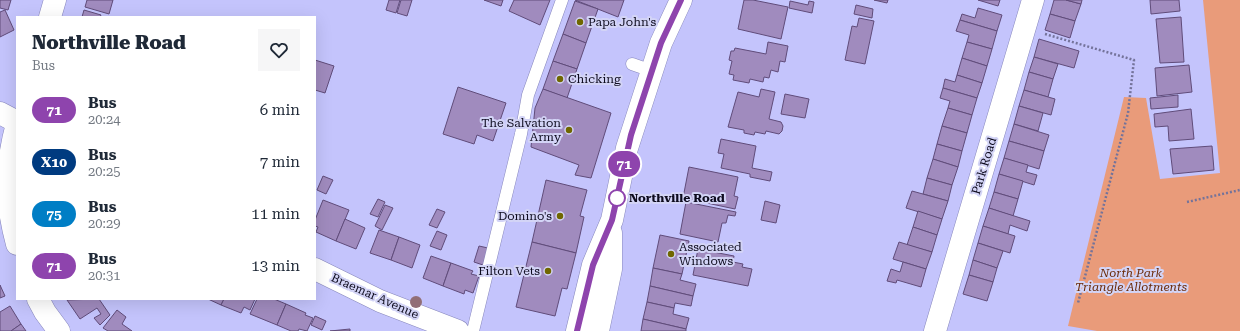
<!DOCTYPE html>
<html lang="en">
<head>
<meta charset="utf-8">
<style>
  :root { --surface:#fff; --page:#f6f6f7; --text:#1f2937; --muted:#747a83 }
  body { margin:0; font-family:"Roboto Serif",serif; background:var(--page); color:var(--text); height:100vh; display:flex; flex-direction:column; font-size:15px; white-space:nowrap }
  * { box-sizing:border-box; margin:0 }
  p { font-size:13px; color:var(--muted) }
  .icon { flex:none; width:22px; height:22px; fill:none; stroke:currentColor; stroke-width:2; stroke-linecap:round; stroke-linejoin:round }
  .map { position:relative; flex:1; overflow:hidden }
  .sheet { position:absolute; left:16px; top:16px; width:300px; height:284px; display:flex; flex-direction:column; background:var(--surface); border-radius:0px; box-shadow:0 4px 16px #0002 }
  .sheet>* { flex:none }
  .badge { padding:0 8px; border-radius:13px; font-size:14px; line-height:26px }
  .map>.badge { position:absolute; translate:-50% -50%; box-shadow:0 0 0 2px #fff }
  .round { display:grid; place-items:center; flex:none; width:42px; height:42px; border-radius:0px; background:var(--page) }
  .summary { display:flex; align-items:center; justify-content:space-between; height:68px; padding:0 16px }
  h1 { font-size:19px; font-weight:800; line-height:30px }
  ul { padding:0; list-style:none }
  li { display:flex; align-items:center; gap:12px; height:52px; padding:0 16px }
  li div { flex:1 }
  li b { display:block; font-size:15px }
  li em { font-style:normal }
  li .badge { min-width:44px; font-weight:700; text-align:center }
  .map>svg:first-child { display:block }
</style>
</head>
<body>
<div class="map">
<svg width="1240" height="331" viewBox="0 0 1240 331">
  <rect width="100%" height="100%" fill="#c4c4fc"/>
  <!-- green -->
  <polygon fill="#e99b7a" points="1203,0 1240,0 1240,331 1097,331 1068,326 1124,97 1146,98 1160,179 1220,173"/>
  <!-- building -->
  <g fill="#a08bbe" stroke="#604c7a">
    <polygon points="0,0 11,0 8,10 0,8"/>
    <polygon points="87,0 113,0 109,14 85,7"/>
    <polygon points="389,0 400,0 396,13 386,10"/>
    <polygon points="401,0 412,0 407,16 397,13"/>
    <polygon points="484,0 503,0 501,6"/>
    <polygon points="514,0 550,0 540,25 509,11"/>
    <polygon points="575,0 624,0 618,17"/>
    <polygon points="744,0 753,0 788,7 781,39 738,29"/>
    <polygon points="874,0 888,0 887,3"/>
    <polygon points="978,0 1000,0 998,6"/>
    <polygon points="1054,0 1066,0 1081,4 1075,21 1050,14"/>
    <polygon points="1066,0 1082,0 1081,4"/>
    <polygon points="1150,0 1179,0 1180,11 1151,14"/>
    <polygon points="575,1 598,9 586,43 563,34"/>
    <polygon points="790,1 808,5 809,1 814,2 812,13 789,8"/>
    <polygon points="856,5 873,9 872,18 854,14"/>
    <polygon points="978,8 1002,15 997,31 960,20 962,14 975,18"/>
    <polygon points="5,10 14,30 0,37 0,12"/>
    <polygon points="84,10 101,15 100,17 82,17"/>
    <polygon points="1050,14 1075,21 1070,38 1045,30"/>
    <polygon points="1181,17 1184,62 1160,63 1156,19"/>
    <polygon points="859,18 874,21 865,64 845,60 852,26 857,27"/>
    <polygon points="960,20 997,31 992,49 967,42 969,35 956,31"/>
    <polygon points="563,34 586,43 577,69 553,61"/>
    <polygon points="1039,39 1079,51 1074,68 1034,57"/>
    <polygon points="768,42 788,46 785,62 780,61 778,72 771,70 769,78 764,77 763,82 750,79 749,83 733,80 734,75 729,74 732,61 729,60 731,51 734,51 735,48 766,54"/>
    <polygon points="967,42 992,49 987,66 962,58"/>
    <polygon points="1034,57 1058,64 1053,79 1029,72"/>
    <polygon points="962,58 987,66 982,83 957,75"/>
    <polygon points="315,60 334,66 325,93 315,90"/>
    <polygon points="553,61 577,69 567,98 543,89"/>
    <polygon points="1189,65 1192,92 1157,96 1155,68"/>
    <polygon points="1029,72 1053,79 1048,97 1024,90"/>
    <polygon points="957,75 982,83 977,98 943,88 945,79 955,82"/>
    <polygon points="458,87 506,103 493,141 477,135 474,144 443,134"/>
    <polygon points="943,88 977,98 972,115 948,108 950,101 940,98"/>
    <polygon points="543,89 611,113 591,178 575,175 579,165 531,147 535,108"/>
    <polygon points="761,89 775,92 769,119 781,122 783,126 782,131 779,134 766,131 765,134 755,132 754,135 744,133 744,130 728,127 738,92 759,97"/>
    <polygon points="1024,90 1055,99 1051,115 1019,106"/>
    <polygon points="785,94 809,99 805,118 781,114"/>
    <polygon points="1178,95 1178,107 1151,109 1150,98"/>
    <polygon points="1019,106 1043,113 1038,131 1014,124"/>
    <polygon points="948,108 972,115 967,133 942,126"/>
    <polygon points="1191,109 1194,139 1169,141 1168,126 1155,127 1154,114"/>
    <polygon points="1014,124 1049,135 1044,151 1009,141"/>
    <polygon points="942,126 967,133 962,151 937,144"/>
    <polygon points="721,139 756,146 752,168 772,172 770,181 750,177 750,174 721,168 724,154 718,153"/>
    <polygon points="1009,141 1044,151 1039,169 1004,158"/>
    <polygon points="937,144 962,151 958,167 933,159"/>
    <polygon points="1212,146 1214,170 1173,174 1170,149"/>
    <polygon points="1004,158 1028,165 1026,172 1037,175 1034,185 999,174"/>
    <polygon points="933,159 958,167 952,185 927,178"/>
    <polygon points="689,167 738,177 734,196 738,197 735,209 683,198"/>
    <polygon points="999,174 1023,181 1018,199 994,192"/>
    <polygon points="323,176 333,180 326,194 317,190"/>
    <polygon points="927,178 952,185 948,201 923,194"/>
    <polygon points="546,180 587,190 580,216 584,217 576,253 532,242"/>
    <polygon points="912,191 948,201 942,219 906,208"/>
    <polygon points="994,192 1018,199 1013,216 989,208"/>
    <polygon points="378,199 385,202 378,217 370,214"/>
    <polygon points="323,200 349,210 336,241 316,232 318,227 315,226 315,220"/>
    <polygon points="765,201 780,205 776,223 761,220"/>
    <polygon points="686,202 736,212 735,216 728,215 726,223 722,223 718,242 680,234"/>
    <polygon points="385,205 393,208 382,230 375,226"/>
    <polygon points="989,208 1030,221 1027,231 1010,225 1008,234 983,226"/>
    <polygon points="437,209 445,212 437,228 429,225"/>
    <polygon points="918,211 942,219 937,235 913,227"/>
    <polygon points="345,219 365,228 356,249 336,241"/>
    <polygon points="983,226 1015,236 1010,253 978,243"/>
    <polygon points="913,227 937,235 932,252 907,245"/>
    <polygon points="379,230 399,237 391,260 370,253"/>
    <polygon points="437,231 447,235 441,250 430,246"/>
    <polygon points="660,235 689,241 682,274 653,268"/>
    <polygon points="399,237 420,245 412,268 391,260"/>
    <polygon points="532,242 576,253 567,289 562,288 555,316 516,307"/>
    <polygon points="899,242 932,252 926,269 893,259"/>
    <polygon points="978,243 1003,251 997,268 973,260"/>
    <polygon points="479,246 488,248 483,265 474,262"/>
    <polygon points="698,249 734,256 733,262 743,264 742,267 752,269 748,286 693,275"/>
    <polygon points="431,256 451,263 443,286 423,278"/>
    <polygon points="973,260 997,268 993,282 969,275"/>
    <polygon points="903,262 926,269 921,287 897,280 896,283 887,281 891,269 900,272"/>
    <polygon points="451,263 473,271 471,274 479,276 473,293 465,290 464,294 443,286"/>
    <polygon points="653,268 682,274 680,280 696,284 693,296 650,286"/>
    <polygon points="969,275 993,282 987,301 963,294"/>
    <polygon points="0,285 5,296 0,298"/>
    <polygon points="650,286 693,296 691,306 675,303 674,308 647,302"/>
    <polygon points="99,299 110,315 100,325 94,318 101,314 97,308 80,319 67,300"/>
    <polygon points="208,299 224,299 221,305"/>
    <polygon points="224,299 255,299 250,310 244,307 241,313 221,305"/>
    <polygon points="257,299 274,299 286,304 277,325 250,314"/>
    <polygon points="647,302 674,308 673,314 689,318 686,329 643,319"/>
    <polygon points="286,304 306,313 305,315 313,318 307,331 299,329 298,331 291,331 277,325"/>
    <polygon points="10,306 21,324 11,331 0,331 0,312"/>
    <polygon points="117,310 126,317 122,324 132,331 108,331 103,328"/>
    <polygon points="315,316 326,321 322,330 311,325"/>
    <polygon points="643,319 686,329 686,331 641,331"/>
    <polygon points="21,324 26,331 11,331"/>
    <polygon points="350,329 350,331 330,331"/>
  </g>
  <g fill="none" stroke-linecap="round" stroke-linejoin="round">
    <defs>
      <g id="service">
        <polyline points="632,64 652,71"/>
        <polyline points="473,331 521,134 528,95 562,0"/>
      </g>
      <g id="minor">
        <polyline points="50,17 55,0"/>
        <polyline points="0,113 17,122"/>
        <path d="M17,124C5,168 5,200 17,244"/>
        <polyline points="315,269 380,301 458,331"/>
        <polyline points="38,299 45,312 59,331"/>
        <polyline points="935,331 1033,0"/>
      </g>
      <g id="primary">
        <polyline points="577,331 593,265 612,220 627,148 661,43 681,0"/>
        <polyline points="598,331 611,269 611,233"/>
      </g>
    </defs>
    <!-- service casing -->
    <use href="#service" stroke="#8787bc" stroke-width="13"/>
    <!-- minor casing -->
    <use href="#minor" stroke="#8787bc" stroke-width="23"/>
    <!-- primary casing -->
    <use href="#primary" stroke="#8787bc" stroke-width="23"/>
    <!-- path -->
    <g stroke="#74739a" stroke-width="2.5" stroke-dasharray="2 2" stroke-linecap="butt">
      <polyline points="1045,34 1134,60 1128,113 1078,303"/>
      <polyline points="1187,202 1240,190"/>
    </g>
    <!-- service -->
    <use href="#service" stroke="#fff" stroke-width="12"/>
    <!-- minor -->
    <use href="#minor" stroke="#fff" stroke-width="22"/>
    <!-- primary -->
    <use href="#primary" stroke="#fff" stroke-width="22"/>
  </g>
  <!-- trees -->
  <circle fill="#926f76" cx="416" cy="302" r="6"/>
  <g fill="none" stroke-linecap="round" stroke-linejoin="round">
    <defs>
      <polyline id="line" points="577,331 593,265 612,220 631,135 661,43 681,0"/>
    </defs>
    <!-- line casing -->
    <use href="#line" stroke="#fff" stroke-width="9"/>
    <!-- line -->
    <use href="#line" stroke="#8e44ad" stroke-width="6"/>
  </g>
  <!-- markers -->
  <g fill="#706700" stroke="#d3d4f6" stroke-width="1.5">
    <circle cx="580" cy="22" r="4"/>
    <circle cx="560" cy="79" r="4"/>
    <circle cx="569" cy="130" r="4"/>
    <circle cx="560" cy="216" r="4"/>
    <circle cx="671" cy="254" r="4"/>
    <circle cx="548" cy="271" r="4"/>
  </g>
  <circle fill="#fff" stroke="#8e44ad" stroke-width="2" cx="617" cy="198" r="8"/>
  <g text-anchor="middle" stroke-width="4" stroke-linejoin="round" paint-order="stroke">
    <!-- poi labels -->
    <g font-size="12" fill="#0d0b1e" stroke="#d3d4f6" text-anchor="start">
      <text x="588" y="26">Papa John's</text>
      <text x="568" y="83">Chicking</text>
      <text x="561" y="127" text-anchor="end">The Salvation<tspan x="561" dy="14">Army</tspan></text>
      <text x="552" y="220" text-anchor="end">Domino's</text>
      <text x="679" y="251">Associated<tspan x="679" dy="14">Windows</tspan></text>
      <text x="540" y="275" text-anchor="end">Filton Vets</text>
    </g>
    <!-- street labels -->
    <g font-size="12" fill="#0d0b1e" stroke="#d3d4f6">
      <text transform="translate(984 166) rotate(-73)" y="4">Park Road</text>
      <text transform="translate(375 296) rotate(24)" y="4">Braemar Avenue</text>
    </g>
    <!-- stop labels -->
    <g font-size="12" font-weight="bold" fill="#0d0b1e" stroke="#d3d4f6" text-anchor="start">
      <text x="629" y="202">Northville Road</text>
    </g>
    <!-- park labels -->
    <g font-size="12" font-style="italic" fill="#6a2a08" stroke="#d3d4f6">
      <text x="1131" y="277">North Park<tspan x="1131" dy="14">Triangle Allotments</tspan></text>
    </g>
  </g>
</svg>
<b class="badge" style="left:624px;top:164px;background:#8e44ad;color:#fff">71</b>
<section class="sheet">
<div class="summary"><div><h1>Northville Road</h1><p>Bus</p></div><a class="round"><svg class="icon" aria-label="heart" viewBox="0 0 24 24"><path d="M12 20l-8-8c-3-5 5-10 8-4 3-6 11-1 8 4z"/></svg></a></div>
<ul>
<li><span class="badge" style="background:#8e44ad;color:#fff">71</span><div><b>Bus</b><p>20:24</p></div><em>6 min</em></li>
<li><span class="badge" style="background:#003b80;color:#fff">X10</span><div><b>Bus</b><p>20:25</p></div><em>7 min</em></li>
<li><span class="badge" style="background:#007ec5;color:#fff">75</span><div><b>Bus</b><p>20:29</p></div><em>11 min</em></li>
<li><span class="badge" style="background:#8e44ad;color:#fff">71</span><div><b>Bus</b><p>20:31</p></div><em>13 min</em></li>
</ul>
</section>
</div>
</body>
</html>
